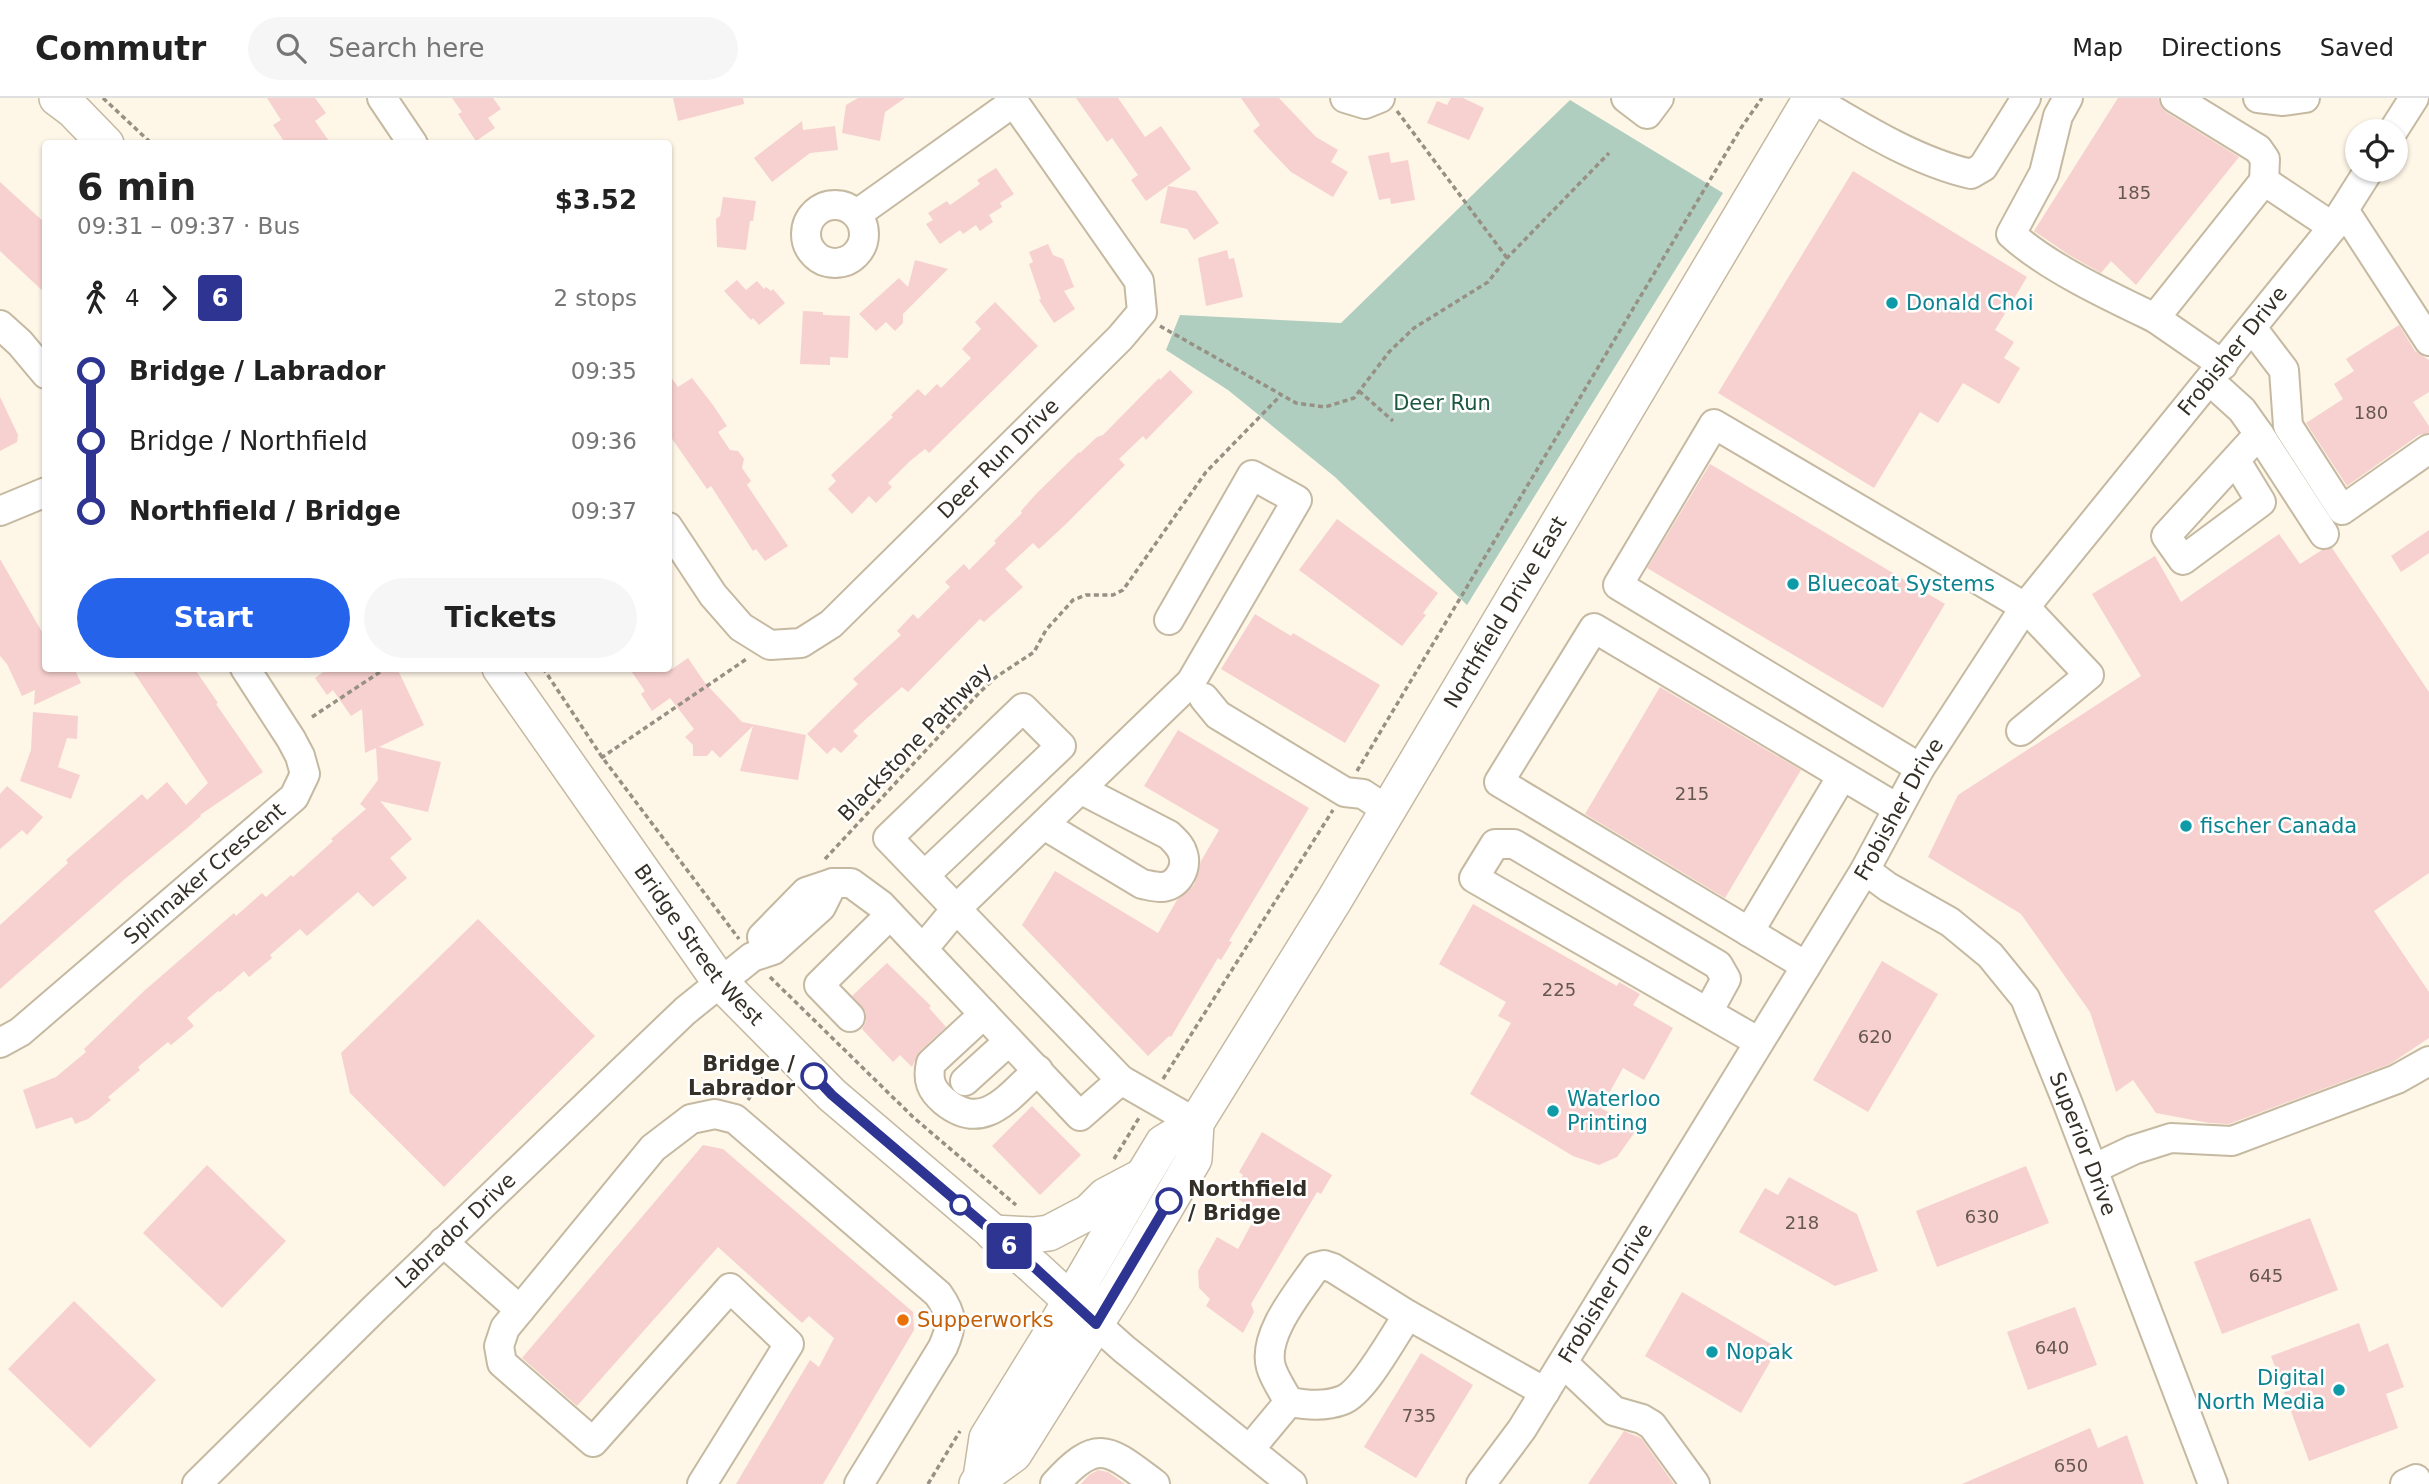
<!DOCTYPE html>
<html lang="en">
<head>
<meta charset="utf-8">
<style>
  :root { --surface:#fff; --page:#f6f6f6; --text:#222; --muted:#767676; --line:#e0e0e0; --accent:#2563eb }
  body { margin:0; font-family:"DejaVu Sans",sans-serif; background:var(--page); color:var(--text); height:100vh; display:flex; flex-direction:column; font-size:26px; white-space:nowrap }
  * { box-sizing:border-box; margin:0 }
  p { font-size:23px; color:var(--muted) }
  .icon { flex:none; width:38px; height:38px; fill:none; stroke:currentColor; stroke-width:2; stroke-linecap:round; stroke-linejoin:round }
  .map { position:relative; flex:1; overflow:hidden }
  .side { position:absolute; left:42px; top:42px; width:630px; height:532px; display:flex; flex-direction:column; background:var(--surface); border-radius:7px; box-shadow:0 2px 5px #0004 }
  .side>* { flex:none }
  .badge { padding:0 14px; border-radius:5px; font-size:24px; line-height:46px }
  .fabs { position:absolute; left:2345px; top:21px; display:grid; gap:14px }
  .fabs a { display:grid; place-items:center; width:63px; height:63px; border-radius:50%; background:var(--surface); box-shadow:0 2px 5px #0004; font-size:35px }
  .map>.badge { position:absolute; translate:-50% -50%; box-shadow:0 0 0 4px #fff }
  .legs { display:flex; align-items:center; gap:10px; height:77px; padding:0 35px; font-size:23px }
  .legs p { margin-inline-start:auto }
  .head { display:flex; align-items:center; justify-content:space-between; height:119px; padding:0 35px }
  h1 { font-size:38px; font-weight:800; line-height:52px }
  .action { display:flex; gap:14px; margin-top:auto; padding:14px 35px }
  .action a { flex:1; height:80px; border-radius:42px; background:var(--accent); color:#fff; font-size:28px; font-weight:800; line-height:80px; text-align:center }
  .action a+a { background:var(--page); color:var(--text) }
  ul { padding:0 35px; list-style:none }
  li { display:flex; align-items:center; gap:24px; height:70px; font-size:26px }
  li i { display:grid; place-items:center; width:10px; height:100%; margin:0 9px; background:currentColor }
  li i::after { content:''; width:18px; height:18px; margin:-9px; border:5px solid; border-radius:50%; background:var(--surface) }
  li p { margin-inline-start:auto }
  li:first-child i { background:linear-gradient(#0000 50%,currentColor 0) }
  li:last-child i { background:linear-gradient(currentColor 50%,#0000 0) }
  header { display:flex; align-items:center; gap:42px; box-sizing:border-box; height:98px; padding:0 35px; background:var(--surface); border-bottom:2px solid var(--line) }
  header strong { font-size:33px }
  nav { display:flex; gap:38px; margin-inline-start:auto; font-size:24px }
  .search { width:490px; height:63px; background:var(--page); display:flex; align-items:center; gap:18px; box-sizing:border-box; padding:0 24px; border-radius:38px; color:var(--muted); font-size:26px }
  .map>svg:first-child { display:block }
</style>
</head>
<body>
<header>
<strong>Commutr</strong>
<div class="search"><svg class="icon" aria-label="search" viewBox="0 0 24 24"><circle cx="10" cy="10" r="6"/><path d="M15 15l6 6"/></svg>Search here</div>
<nav><a>Map</a><a>Directions</a><a>Saved</a></nav>
</header>
<div class="map">
<svg width="2429" height="1386" viewBox="0 0 2429 1386">
  <rect width="100%" height="100%" fill="#fef6e7"/>
  <!-- green -->
  <polygon fill="#afcebf" points="1570,2 1723,95 1467,507 1335,379 1228,292 1166,252 1180,217 1341,225"/>
  <!-- building -->
  <g fill="#f7d1cf">
    <polygon points="267,0 315,0 326,15 315,23 331,46 286,46 273,27 281,22"/>
    <polygon points="452,0 493,0 501,11 488,20 495,30 476,43 458,16 462,14"/>
    <polygon points="673,0 743,0 744,6 678,23"/>
    <polygon points="858,0 905,0 885,14 880,43 842,35 846,7"/>
    <polygon points="1076,0 1118,0 1145,39 1161,28 1191,71 1146,103 1131,82 1138,77 1112,40 1107,44"/>
    <polygon points="1241,0 1279,0 1316,39 1338,52 1331,64 1348,74 1333,99 1291,74 1270,52 1253,33 1260,27"/>
    <polygon points="1451,0 1463,0 1484,10 1469,42 1427,25 1437,3 1447,7"/>
    <polygon points="2118,0 2158,0 2161,8 2166,14 2239,59 2136,187 2111,163 2101,175 2069,157 2034,133"/>
    <polygon points="802,23 803,32 835,28 838,52 810,55 772,84 754,60"/>
    <polygon points="1389,54 1391,65 1408,62 1415,102 1391,106 1390,100 1379,102 1368,58"/>
    <polygon points="996,70 1014,96 1000,105 1002,109 989,117 993,124 980,133 976,127 963,136 960,132 940,146 926,126 933,122 928,115 947,103 950,107 980,86 977,82"/>
    <polygon points="1853,73 2027,179 1995,232 2014,244 2004,260 2020,270 1999,306 1963,285 1938,325 1920,314 1874,390 1718,295"/>
    <polygon points="0,84 46,126 46,196 0,153"/>
    <polygon points="1168,88 1196,93 1219,125 1194,142 1187,131 1160,125"/>
    <polygon points="723,99 756,103 753,123 750,123 746,152 717,149 716,121 720,118"/>
    <polygon points="1048,146 1053,157 1063,161 1074,189 1064,193 1075,211 1054,225 1039,202 1041,201 1029,166 1033,164 1029,154"/>
    <polygon points="1227,152 1229,161 1234,160 1243,199 1206,208 1198,160"/>
    <polygon points="915,162 948,171 903,216 903,225 895,233 886,224 876,233 859,216 899,180 908,189"/>
    <polygon points="737,182 746,192 757,183 764,191 766,189 771,193 773,191 785,205 759,227 753,220 751,222 724,193"/>
    <polygon points="995,204 1038,248 929,355 925,351 910,363 888,385 892,389 876,405 869,398 852,416 828,391 836,383 831,377 893,319 891,317 918,291 925,298 937,286 941,290 971,260 962,251 981,231 975,224"/>
    <polygon points="803,213 823,214 823,217 850,218 848,260 830,259 830,267 800,266"/>
    <polygon points="2399,227 2415,253 2429,262 2429,294 2413,304 2429,328 2429,335 2419,337 2347,388 2306,325 2343,301 2334,286 2354,273 2346,261"/>
    <polygon points="1170,272 1193,294 1146,342 1143,338 1119,361 1125,367 1066,426 1039,451 1033,445 1005,471 1023,489 984,524 980,521 908,594 902,589 866,621 853,633 858,638 841,655 834,649 827,656 807,636 858,586 853,581 901,537 897,533 913,516 918,521 950,489 945,484 964,466 969,472 996,445 994,443 1022,415 1021,413 1036,396 1079,354 1080,355 1097,339 1103,337 1159,280 1160,282"/>
    <polygon points="668,275 678,289 692,280 713,307 727,328 718,334 730,352 738,353 744,361 742,370 751,383 747,387 788,448 765,463 756,451 753,453 711,388 707,391 668,335"/>
    <polygon points="0,299 18,337 17,344 0,353"/>
    <polygon points="1710,366 1945,506 1883,610 1647,470"/>
    <polygon points="1337,421 1438,495 1423,515 1426,517 1402,548 1299,472"/>
    <polygon points="2429,432 2429,455 2401,474 2391,458"/>
    <polygon points="2279,436 2300,466 2322,452 2332,450 2429,594 2429,775 2374,813 2429,894 2429,940 2390,966 2229,1026 2209,1025 2156,1015 2133,982 2116,994 2090,914 2021,816 1928,759 1958,697 2141,578 2092,496 2155,458 2181,504"/>
    <polygon points="0,461 46,541 46,570 74,570 81,585 34,607 35,592 22,598 7,566 0,558"/>
    <polygon points="1255,516 1291,538 1293,535 1380,587 1345,645 1221,571"/>
    <polygon points="688,560 705,585 742,624 806,637 798,682 740,673 753,628 720,660 712,652 707,658 693,658 693,647 685,639 694,631 670,600 652,613 641,596 645,593 629,570 672,571"/>
    <polygon points="131,570 194,570 218,605 216,606 263,674 200,717 201,718 186,731 126,780 0,891 0,827 68,765 66,762 142,696 147,702 167,684 186,707 208,685"/>
    <polygon points="329,570 397,570 424,627 379,649 441,664 428,714 380,703 412,741 390,760 407,780 373,809 358,794 307,838 300,831 270,857 272,860 249,879 244,873 220,894 218,893 187,920 194,928 171,947 168,944 138,969 140,972 108,999 111,1002 88,1021 75,1026 72,1019 36,1031 23,992 56,979 86,954 84,951 144,893 234,815 236,818 262,795 266,799 291,777 293,779 333,743 331,741 366,711 360,706 378,682 376,650 365,655 362,611 351,618 333,592 327,597 315,580"/>
    <polygon points="1660,589 1801,672 1725,800 1585,716"/>
    <polygon points="33,614 78,618 77,641 67,640 58,669 80,677 71,701 20,683 31,652"/>
    <polygon points="1178,632 1309,710 1229,843 1232,844 1221,862 1218,860 1171,939 1169,938 1148,958 1022,827 1055,773 1158,835 1177,802 1194,787 1201,763 1219,732 1144,688"/>
    <polygon points="7,688 43,719 27,737 22,732 0,751 0,696"/>
    <polygon points="1473,806 1617,888 1619,884 1640,896 1633,907 1673,930 1644,982 1623,970 1601,1010 1637,1031 1617,1059 1599,1067 1573,1058 1470,996 1511,925 1498,918 1506,904 1439,866"/>
    <polygon points="478,821 595,938 444,1089 350,995 341,955"/>
    <polygon points="1882,863 1938,896 1868,1014 1813,982"/>
    <polygon points="887,865 931,908 929,910 946,929 920,953 912,969 900,957 893,964 862,931 866,923 866,914 852,898"/>
    <polygon points="1032,1008 1081,1057 1040,1097 992,1048"/>
    <polygon points="1262,1034 1332,1077 1321,1096 1317,1094 1251,1206 1254,1214 1243,1235 1206,1208 1210,1201 1199,1190 1198,1173 1217,1139 1238,1151 1258,1114 1232,1097 1243,1077 1239,1074"/>
    <polygon points="703,1047 723,1051 913,1214 914,1232 823,1386 736,1386 810,1262 819,1269 834,1240 809,1218 802,1225 718,1149 577,1308 522,1260"/>
    <polygon points="207,1067 286,1143 222,1210 143,1135"/>
    <polygon points="2026,1068 2049,1125 1937,1169 1916,1113"/>
    <polygon points="1789,1079 1857,1116 1878,1173 1835,1188 1739,1134 1765,1090 1778,1097"/>
    <polygon points="2310,1120 2338,1192 2222,1236 2194,1164"/>
    <polygon points="1682,1194 1778,1250 1741,1315 1645,1258"/>
    <polygon points="74,1203 156,1282 90,1350 8,1271"/>
    <polygon points="2075,1209 2097,1267 2028,1292 2007,1234"/>
    <polygon points="2359,1225 2369,1254 2388,1245 2404,1289 2386,1296 2398,1330 2309,1363 2271,1258"/>
    <polygon points="1421,1255 1473,1287 1416,1380 1364,1349"/>
    <polygon points="2090,1330 2098,1350 2127,1337 2144,1386 1962,1386"/>
    <polygon points="1624,1333 1641,1340 1674,1386 1588,1386"/>
    <polygon points="1098,1372 1108,1374 1125,1386 1081,1386 1089,1377"/>
  </g>
  <g fill="none" stroke-linecap="round" stroke-linejoin="round">
    <defs>
      <g id="minor">
        <polyline points="382,0 413,46"/>
        <polyline points="1345,0 1365,6 1380,0"/>
        <polyline points="1626,0 1647,16 1659,0"/>
        <path d="M1812,0C1861,29 1915,63 1971,76L1983,69L2026,0"/>
        <path d="M2068,0L2058,18L2044,75L2011,136C2047,169 2109,198 2155,220"/>
        <polyline points="2175,0 2258,51 2265,61 2264,83"/>
        <polyline points="2258,0 2283,3 2305,0"/>
        <polyline points="2393,33 2414,0"/>
        <circle cx="835" cy="136" r="29"/>
        <polyline points="2344,112 2429,243"/>
        <polyline points="857,116 1014,4"/>
        <polyline points="0,227 20,245 46,276"/>
        <polyline points="2252,230 2284,272 2288,328 2342,412 2429,351"/>
        <polyline points="2223,267 2155,220 2264,83 2333,129"/>
        <polyline points="2210,283 2242,312 2259,336 2324,436"/>
        <polyline points="2236,363 2261,404 2183,462 2166,438 2259,336"/>
        <polyline points="0,413 46,394"/>
        <path id="s1" d="M668,429L713,497L741,529L770,547L801,545L831,526L1120,240L1142,214L1139,183L1011,0"/>
        <polyline points="1204,600 1218,617 1345,694 1363,696 1387,712"/>
        <polyline points="1920,670 1618,487 1714,326 2025,509 2089,577 2021,633"/>
        <path d="M1044,727L1142,786C1148,787 1154,789 1160,789C1176,790 1188,771 1183,756C1181,748 1175,743 1169,737L1080,691"/>
        <path id="s2" d="M1865,772L1888,789L1950,824L1990,857L2025,900L2068,1006L2213,1386"/>
        <polyline points="925,777 1061,648 1023,610 888,740 1121,982 1196,1025"/>
        <polyline points="1749,834 1842,678"/>
        <polyline points="762,839 806,794 833,785 851,785 881,807 1080,1018 1121,982"/>
        <polyline points="923,851 956,811 1191,584 1297,402 1252,377 1169,522"/>
        <polyline points="1806,868 1499,684 1594,530 1897,710"/>
        <polyline points="1708,914 1726,881 1718,867 1514,746 1495,746 1474,780 1759,944"/>
        <path d="M984,916L931,965C927,982 931,992 944,1003C984,1036 1009,998 1038,972"/>
        <polyline points="850,919 819,887 890,817"/>
        <path id="s3" d="M0,945L20,934L294,699L305,676L300,658L291,641L245,570"/>
        <polyline points="965,983 1009,943"/>
        <polyline points="2093,1071 2133,1052 2171,1040 2232,1043 2397,981 2429,963"/>
        <polyline points="443,1144 520,1212"/>
        <polyline points="1408,1217 1545,1294"/>
        <polyline points="1096,1226 1124,1251 1292,1386"/>
        <polyline points="1563,1265 1614,1313 1642,1321 1652,1327 1695,1386"/>
        <path d="M1250,1351L1289,1304C1283,1293 1274,1280 1271,1269C1262,1237 1299,1194 1316,1169L1324,1167L1333,1170L1408,1217C1394,1237 1364,1294 1343,1302C1325,1309 1307,1307 1289,1304"/>
        <path id="s4" d="M197,1386L374,1211L685,913L752,859L773,852L821,809L833,785"/>
        <path d="M702,1386L789,1246L730,1190L593,1344L502,1265L499,1248L505,1230L653,1050L691,1021L715,1016L735,1021L938,1196C953,1217 953,1226 943,1249L859,1386"/>
        <path d="M1055,1386C1098,1338 1109,1352 1155,1386"/>
        <path id="s5" d="M1481,1386L1522,1331L1865,772L1920,670L2025,509L2333,129L2369,72"/>
        <polyline points="2405,1386 2416,1381 2418,1386"/>
      </g>
      <g id="major">
        <polyline points="57,0 73,12 106,46"/>
        <path id="s6" d="M500,570L720,884L832,997L1034,1169L1096,1226"/>
        <polyline points="993,1135 1033,1137 1049,1135 1089,1114 1105,1098 1141,1079"/>
        <polyline points="981,1380 1014,1356 1119,1189 1194,1061 1196,1025"/>
        <path id="s7" d="M977,1386L981,1380L987,1340L1047,1243L1143,1078L1163,1045L1196,1025L1335,801L1811,0"/>
      </g>
    </defs>
    <!-- minor casing -->
    <use href="#minor" stroke="#c5b9a1" stroke-width="32"/>
    <!-- major casing -->
    <use href="#major" stroke="#c5b9a1" stroke-width="38"/>
    <!-- path -->
    <g stroke="#979084" stroke-width="3.5" stroke-dasharray="5 3.5" stroke-linecap="butt">
      <polyline points="103,0 152,46"/>
      <polyline points="1397,13 1507,160"/>
      <polyline points="1160,228 1296,305 1325,309 1354,300 1389,254 1414,230 1488,184 1507,160 1609,55"/>
      <polyline points="1359,293 1393,323"/>
      <polyline points="543,570 602,659 739,841"/>
      <polyline points="312,619 386,570"/>
      <polyline points="601,660 748,560"/>
      <polyline points="1357,673 1741,30 1762,0"/>
      <polyline points="825,761 979,595 996,579 1034,554 1046,532 1073,502 1086,497 1113,497 1123,492 1206,374 1281,297"/>
      <polyline points="770,879 913,1019 1016,1107"/>
      <polyline points="1163,981 1333,712"/>
      <polyline points="748,1002 763,980"/>
      <polyline points="1114,1061 1139,1020"/>
      <polyline points="928,1386 960,1333"/>
    </g>
    <!-- minor -->
    <use href="#minor" stroke="#fff" stroke-width="28"/>
    <!-- major -->
    <use href="#major" stroke="#fff" stroke-width="35"/>
  </g>
  <g fill="none" stroke-linecap="round" stroke-linejoin="round">
    <defs>
      <polyline id="line-1" points="814,978 832,997 1034,1169 1096,1226 1169,1103"/>
    </defs>
    <!-- line-1 casing -->
    <use href="#line-1" stroke="#fff" stroke-width="16"/>
    <!-- line-1 -->
    <use href="#line-1" stroke="#2e3491" stroke-width="10"/>
  </g>
  <!-- markers -->
  <g fill="#0f9aa8" stroke="#fff" stroke-width="2.5">
    <circle cx="1892" cy="205" r="7"/>
    <circle cx="1793" cy="486" r="7"/>
    <circle cx="2186" cy="728" r="7"/>
    <circle cx="1553" cy="1013" r="7"/>
    <circle cx="1712" cy="1254" r="7"/>
    <circle cx="2339" cy="1292" r="7"/>
  </g>
  <g fill="#fff" stroke="#2e3491" stroke-width="3.5">
    <circle cx="814" cy="978" r="12"/>
    <circle cx="1169" cy="1103" r="12"/>
    <circle cx="960" cy="1107" r="9"/>
  </g>
  <circle fill="#e8710a" stroke="#fff" stroke-width="2.5" cx="903" cy="1222" r="7"/>
  <g text-anchor="middle" stroke-width="5" stroke-linejoin="round" paint-order="stroke">
    <!-- number labels -->
    <g font-size="18" fill="#665851">
      <text x="2134" y="101">185</text>
      <text x="2371" y="321">180</text>
      <text x="1692" y="702">215</text>
      <text x="1559" y="898">225</text>
      <text x="1875" y="945">620</text>
      <text x="1982" y="1125">630</text>
      <text x="1802" y="1131">218</text>
      <text x="2266" y="1184">645</text>
      <text x="2052" y="1256">640</text>
      <text x="1419" y="1324">735</text>
      <text x="2071" y="1374">650</text>
    </g>
    <!-- culture labels -->
    <g font-size="21" fill="#0d838f" stroke="#fff" text-anchor="start">
      <text x="1906" y="212">Donald Choi</text>
      <text x="1807" y="493">Bluecoat Systems</text>
      <text x="2200" y="735">fischer Canada</text>
      <text x="1567" y="1008">Waterloo<tspan x="1567" dy="24">Printing</tspan></text>
      <text x="1726" y="1261">Nopak</text>
      <text x="2325" y="1287" text-anchor="end">Digital<tspan x="2325" dy="24">North Media</tspan></text>
    </g>
    <!-- street labels -->
    <g font-size="21" fill="#353027" stroke="#fff">
      <text dy="7" stroke="none"><textPath href="#s5" startOffset="1362">Frobisher Drive</textPath></text>
      <text dy="7" stroke="none"><textPath href="#s1" startOffset="460">Deer Run Drive</textPath></text>
      <text dy="7" stroke="none"><textPath href="#s7" startOffset="1027">Northfield Drive East</textPath></text>
      <text transform="translate(915 644) rotate(-46)" y="7">Blackstone Pathway</text>
      <text dy="7" stroke="none"><textPath href="#s5" startOffset="794">Frobisher Drive</textPath></text>
      <text dy="7" stroke="none"><textPath href="#s3" startOffset="266">Spinnaker Crescent</textPath></text>
      <text dy="7" stroke="none"><textPath href="#s6" startOffset="341">Bridge Street West</textPath></text>
      <text dy="7" stroke="none"><textPath href="#s2" startOffset="364">Superior Drive</textPath></text>
      <text dy="7" stroke="none"><textPath href="#s4" startOffset="362">Labrador Drive</textPath></text>
      <text dy="7" stroke="none"><textPath href="#s5" startOffset="228">Frobisher Drive</textPath></text>
    </g>
    <!-- park labels -->
    <g font-size="21" fill="#1c5841" stroke="#fff">
      <text x="1442" y="312">Deer Run</text>
    </g>
    <!-- stop labels -->
    <g font-size="21" font-weight="bold" fill="#353027" stroke="#fff" text-anchor="end">
      <text x="795" y="973">Bridge /<tspan x="795" dy="24">Labrador</tspan></text>
      <text x="1188" y="1098" text-anchor="start">Northfield<tspan x="1188" dy="24">/ Bridge</tspan></text>
    </g>
    <!-- food labels -->
    <g font-size="21" fill="#c56008" stroke="#fff" text-anchor="start">
      <text x="917" y="1229">Supperworks</text>
    </g>
  </g>
</svg>
<div class="fabs">
<a><svg class="icon" aria-label="locate" viewBox="0 0 24 24"><circle cx="12" cy="12" r="6"/><path d="M12 2v4M12 18v4M2 12h4M18 12h4"/></svg></a>
</div>
<b class="badge" style="left:1009px;top:1148px;background:#2e3491;color:#fff">6</b>
<section class="side">
<div class="head"><div><h1>6 min</h1><p>09:31 – 09:37 · Bus</p></div><b>$3.52</b></div>
<div class="legs"><svg class="icon" aria-label="walk" viewBox="0 0 24 24"><circle cx="13" cy="4" r="2"/><path d="M13 8l-2 6 4 7M11 14l-3 7M7 12l3-4h3l4 4"/></svg>4<svg class="icon" aria-label="forward" viewBox="0 0 24 24"><path d="M9 5l7 7-7 7"/></svg><b class="badge" style="background:#2e3491;color:#fff">6</b><p>2 stops</p></div>
<ul>
<li><i style="color:#2e3491"></i><b>Bridge / Labrador</b><p>09:35</p></li>
<li><i style="color:#2e3491"></i><span>Bridge / Northfield</span><p>09:36</p></li>
<li><i style="color:#2e3491"></i><b>Northfield / Bridge</b><p>09:37</p></li>
</ul>
<div class="action"><a>Start</a><a>Tickets</a></div>
</section>
</div>
</body>
</html>
